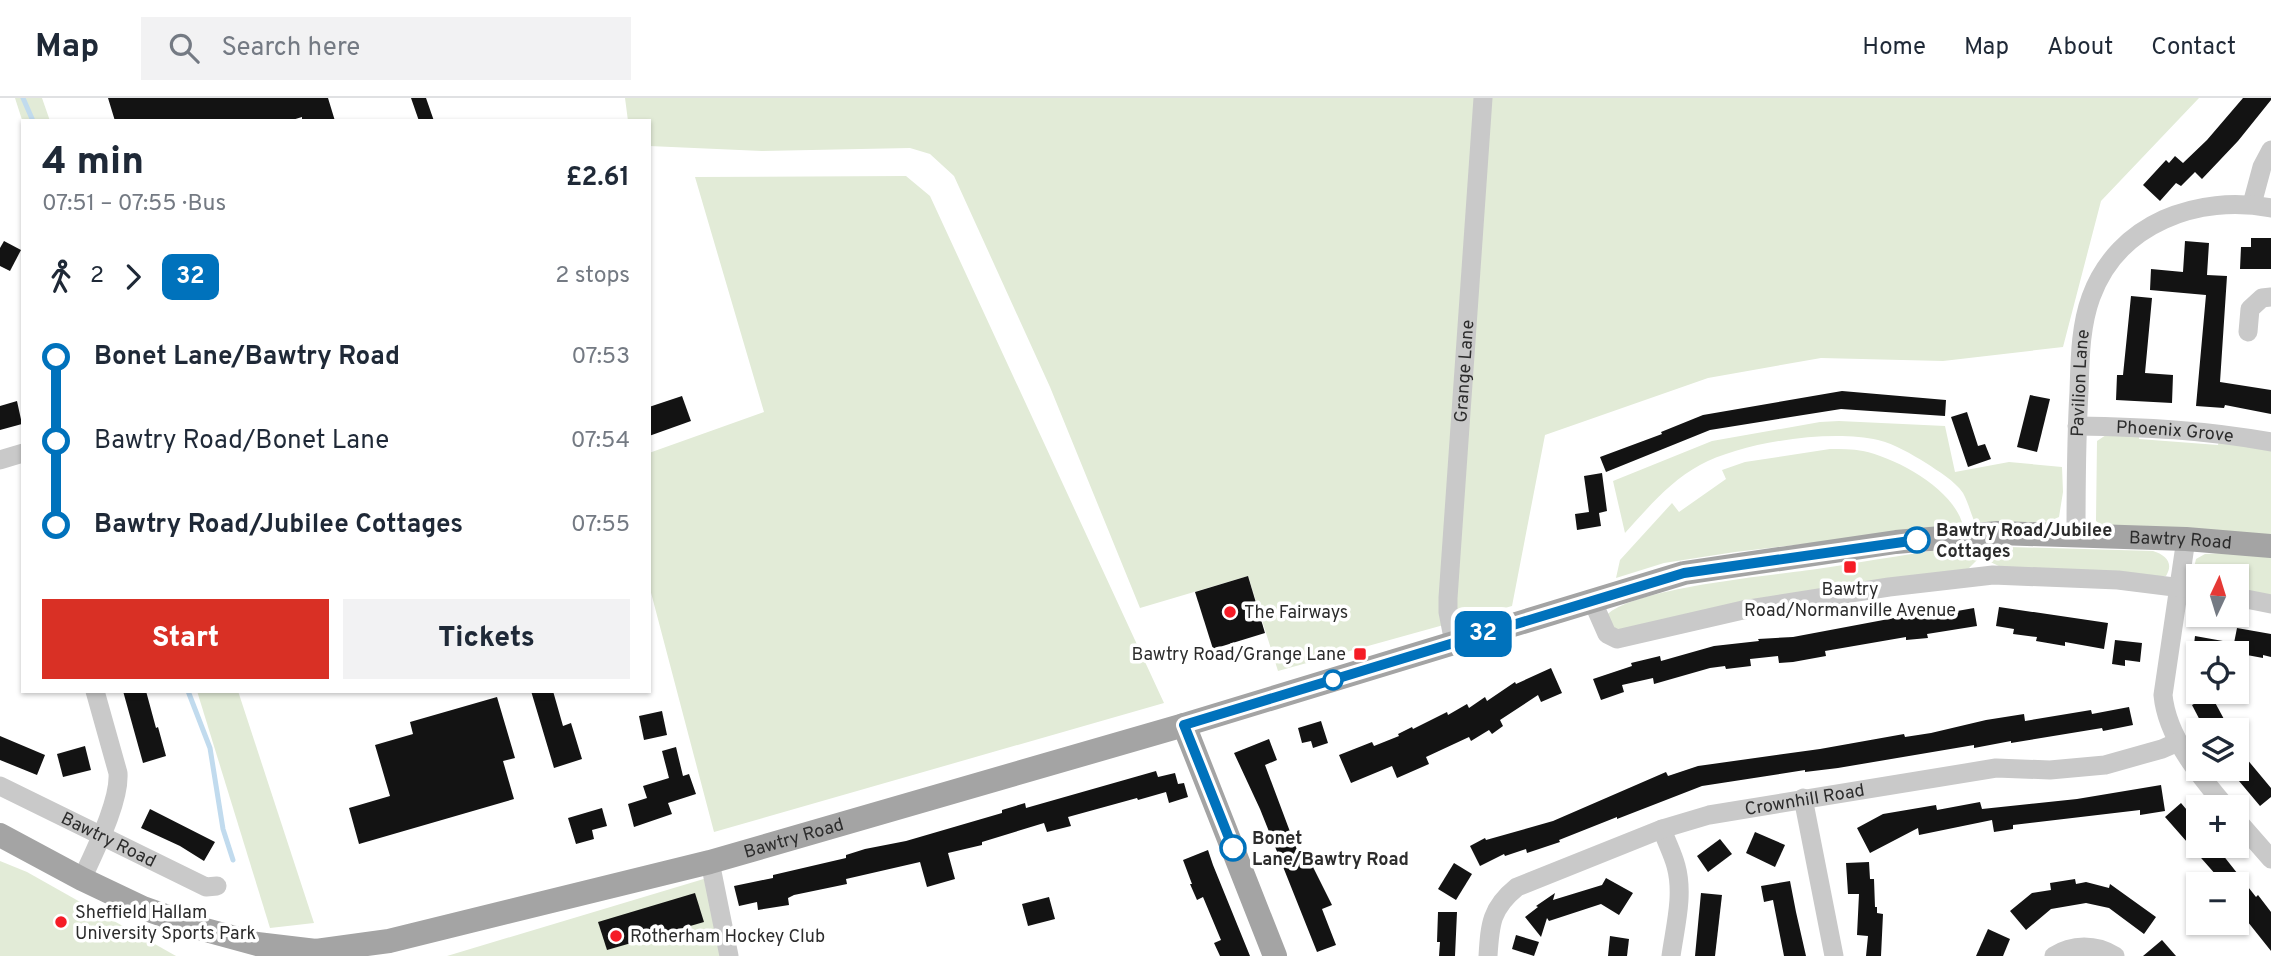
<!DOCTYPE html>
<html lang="en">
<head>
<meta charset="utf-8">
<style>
  :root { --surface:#fff; --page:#f2f2f3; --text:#1f2937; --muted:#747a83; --line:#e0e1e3; --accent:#d93025 }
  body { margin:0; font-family:Overpass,sans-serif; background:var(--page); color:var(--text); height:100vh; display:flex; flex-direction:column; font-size:26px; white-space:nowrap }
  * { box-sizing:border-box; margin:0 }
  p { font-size:23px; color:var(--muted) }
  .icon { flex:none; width:38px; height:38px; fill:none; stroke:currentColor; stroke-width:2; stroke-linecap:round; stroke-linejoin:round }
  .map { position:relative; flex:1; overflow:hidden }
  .side { position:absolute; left:21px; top:21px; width:630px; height:574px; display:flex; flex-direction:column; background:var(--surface); border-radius:0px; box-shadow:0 2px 5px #0004 }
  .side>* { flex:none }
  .badge { padding:0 14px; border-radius:10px; font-size:24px; line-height:46px }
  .needle { width:46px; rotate:4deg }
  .fabs { position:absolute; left:2186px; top:466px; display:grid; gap:14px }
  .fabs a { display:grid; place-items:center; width:63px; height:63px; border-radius:0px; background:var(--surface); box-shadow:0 2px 5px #0004; font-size:35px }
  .map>.badge { position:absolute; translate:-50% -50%; box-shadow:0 0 0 4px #fff }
  .legs { display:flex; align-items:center; gap:10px; height:77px; padding:0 21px; font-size:23px }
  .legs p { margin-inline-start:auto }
  .summary { display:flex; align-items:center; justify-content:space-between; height:119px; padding:0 21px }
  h1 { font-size:38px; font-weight:800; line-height:52px }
  .button { display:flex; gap:14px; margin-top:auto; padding:14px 21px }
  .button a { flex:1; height:80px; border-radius:0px; background:var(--accent); color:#fff; font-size:28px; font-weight:800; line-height:80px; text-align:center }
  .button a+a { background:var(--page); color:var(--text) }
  ul { padding:0 21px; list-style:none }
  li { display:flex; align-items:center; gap:24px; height:84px; font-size:26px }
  li i { display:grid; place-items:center; width:10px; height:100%; margin:0 9px; background:currentColor }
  li i::after { content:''; width:18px; height:18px; margin:-9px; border:5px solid; border-radius:50%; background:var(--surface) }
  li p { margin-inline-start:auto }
  li:first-child i { background:linear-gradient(#0000 50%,currentColor 0) }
  li:last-child i { background:linear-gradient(currentColor 50%,#0000 0) }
  header { display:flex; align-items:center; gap:42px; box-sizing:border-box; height:98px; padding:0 35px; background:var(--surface); border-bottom:2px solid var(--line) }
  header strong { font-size:33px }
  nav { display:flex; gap:38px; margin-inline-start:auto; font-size:24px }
  .search { width:490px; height:63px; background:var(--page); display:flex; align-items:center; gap:18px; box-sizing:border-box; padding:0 24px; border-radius:0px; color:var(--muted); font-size:26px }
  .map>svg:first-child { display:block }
</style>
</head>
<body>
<header>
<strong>Map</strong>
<div class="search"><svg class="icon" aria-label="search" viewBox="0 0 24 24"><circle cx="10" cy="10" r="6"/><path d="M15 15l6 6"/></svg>Search here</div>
<nav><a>Home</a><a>Map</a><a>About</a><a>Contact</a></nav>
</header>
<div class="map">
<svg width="2271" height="858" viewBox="0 0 2271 858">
  <rect width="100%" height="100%" fill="#fff"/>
  <!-- green -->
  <g fill="#e2ebd7">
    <polygon points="15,0 42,0 50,23 23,23 23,25"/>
    <polygon points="625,0 2199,0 2101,103 2063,249 1943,263 1821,260 1708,280 1545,337 1512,508 1278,573 1248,478 1140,510 1050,289 954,78 930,56 910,50 762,53 649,48 649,23 628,23"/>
    <polygon points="906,78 930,98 1164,605 714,734 649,487 649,355 764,314 695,79"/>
    <path d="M1839,323L1945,328L1955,374L2009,364L2062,369L2063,394L2059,419L2045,425H1975C1971,416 1968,404 1963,395C1955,383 1938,373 1926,365C1911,356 1895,346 1878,342C1830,331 1743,344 1700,367C1670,383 1647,411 1625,435L1613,383L1712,343L1820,324Z"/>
    <polygon points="2139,334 2139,341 2218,347 2219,342 2271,350 2271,439 2104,430 2096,423 2097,343 2106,337"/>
    <path d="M1830,351C1841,351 1852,351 1863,353C1897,360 1955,392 1963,428L1735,454L1664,465L1616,480L1620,462L1672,405L1679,414L1726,381L1722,372L1745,364Z"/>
    <path d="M1976,448L2153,453C2166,457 2174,465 2166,478H2155L2003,470L1984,461H1978L1968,471L1615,532L1605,519C1627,490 1776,477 1817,471C1870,463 1922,453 1976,448Z"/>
    <polygon points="2225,455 2271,458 2271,499 2237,491 2236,478 2198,478 2198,483 2194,470 2196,461 2205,456"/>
    <polygon points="197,593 238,593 314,825 270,830"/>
    <polygon points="0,763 27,774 176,858 0,858"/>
    <polygon points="707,780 721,858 447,858"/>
  </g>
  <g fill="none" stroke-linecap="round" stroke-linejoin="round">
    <!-- stream -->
    <g stroke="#c1dbee" stroke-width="5">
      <polyline points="23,0 33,23"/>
      <polyline points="188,593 210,650 223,731 233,762"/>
    </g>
  </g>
  <!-- building -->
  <g fill="#131313">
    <polygon points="108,0 328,0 335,23 302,23 302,19 289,23 115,23"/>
    <polygon points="411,0 426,0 434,23 419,23"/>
    <polygon points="2243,0 2271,0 2271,2 2238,43 2202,81 2195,74 2181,88 2176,85 2160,103 2143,87 2166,62 2169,65 2175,58 2183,65 2207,42"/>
    <polygon points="2251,140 2271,140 2271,171 2240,171 2241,149 2251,149"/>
    <polygon points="4,143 21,152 10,173 0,168 0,150"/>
    <polygon points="2185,143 2209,145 2207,177 2227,178 2220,284 2271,292 2271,316 2225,307 2224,310 2196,308 2206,197 2150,192 2151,171 2183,174"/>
    <polygon points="2131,198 2152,200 2145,275 2173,277 2172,305 2116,302 2117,277 2123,277"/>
    <polygon points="1842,293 1946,302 1945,318 1841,311 1710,332 1606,374 1600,359 1662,336 1661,334 1703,317"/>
    <polygon points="2030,297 2050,301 2037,354 2017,349"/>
    <polygon points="682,298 691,323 649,338 649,309"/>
    <polygon points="17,303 22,326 0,332 0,308"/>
    <polygon points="1967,314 1978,348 1985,346 1991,361 1968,369 1951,319"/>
    <polygon points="1602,375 1607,413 1599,415 1601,428 1577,432 1575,416 1589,414 1584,378"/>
    <polygon points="1248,478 1265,535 1213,551 1195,494"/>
    <polygon points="1999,509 2108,525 2104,551 2065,544 2065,548 2036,543 2037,539 2013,536 2014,531 1996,528"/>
    <polygon points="1974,510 1977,528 1927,536 1928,540 1906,542 1906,539 1825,553 1826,558 1793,564 1779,565 1778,558 1750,561 1751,568 1726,571 1725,568 1710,570 1654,586 1653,580 1622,587 1624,594 1601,602 1593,581 1632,568 1631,565 1660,558 1661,563 1714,548 1759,543 1758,541 1793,539 1894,520 1929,518"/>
    <polygon points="2237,530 2271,536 2271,559 2263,557 2263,560 2236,555 2193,555 2195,538 2234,545"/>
    <polygon points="2115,542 2142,545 2140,564 2125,562 2125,568 2112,566"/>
    <polygon points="1551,570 1562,595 1541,604 1538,597 1500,622 1503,628 1492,636 1489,632 1471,643 1469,639 1426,659 1429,666 1397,680 1392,668 1351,685 1339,657 1372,644 1374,648 1399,638 1398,636 1412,629 1413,631 1447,614 1448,617 1467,606 1469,610 1485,599 1487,603 1515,584 1516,586"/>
    <polygon points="123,593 146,593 156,630 158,629 166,658 143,665"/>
    <polygon points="531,593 553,593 563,628 571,625 582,661 554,670"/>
    <polygon points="2211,597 2225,623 2205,632 2192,607"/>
    <polygon points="497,599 515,660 503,663 514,701 359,746 349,710 390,698 375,647 413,636 410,624"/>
    <polygon points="2129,609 2133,627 2103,633 2102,630 2011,645 2011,643 1974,650 1974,647 1838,670 1805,674 1805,672 1702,688 1617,721 1617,719 1559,742 1560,744 1527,755 1526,751 1505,758 1504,756 1480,768 1470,748 1485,740 1486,742 1553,723 1666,674 1668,678 1698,668 1820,651 1904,636 1905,639 1931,635 1986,622 2024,616 2025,623 2091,612 2092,616"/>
    <polygon points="662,613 667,637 644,642 639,618"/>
    <polygon points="1321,623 1328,645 1313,650 1311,643 1302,645 1298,630"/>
    <polygon points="0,638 45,657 37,677 0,662"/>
    <polygon points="1269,641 1277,662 1265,667 1292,739 1302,764 1309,761 1332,807 1322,811 1336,847 1317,854 1260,711 1234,655"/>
    <polygon points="85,648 91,672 63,679 57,656"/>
    <polygon points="2236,648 2271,690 2271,699 2260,708 2239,683 2242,681 2236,675"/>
    <polygon points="676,649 683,678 689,676 696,696 668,705 672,716 634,729 628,706 647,700 643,688 669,680 662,653"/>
    <polygon points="1156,673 1158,679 1175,675 1178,686 1184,685 1188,699 1169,705 1166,694 1138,702 1137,700 1068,719 1071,728 1047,734 1044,725 982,744 982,747 948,755 955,781 927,789 920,764 846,781 847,786 794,797 788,800 789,807 758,812 757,804 739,808 734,788 773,780 773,777 846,760 846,757 865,751 906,743 1002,715 1002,712 1025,705 1026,710"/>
    <polygon points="2161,687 2165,713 2140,717 2140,712 2013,727 2013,731 1994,734 1992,722 1919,737 1918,730 1870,755 1857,730 1883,716 1936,707 1937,712 1980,704 1982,711 2077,701"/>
    <polygon points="2181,705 2198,725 2198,747 2215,747 2256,799 2258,797 2271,814 2271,853 2236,809 2236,786 2224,786 2165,719"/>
    <polygon points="602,710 607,728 592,732 594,741 576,746 568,720"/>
    <polygon points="150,711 215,744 204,763 180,748 141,730"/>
    <polygon points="1755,734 1785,747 1775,769 1746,755"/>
    <polygon points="1720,741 1732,756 1708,774 1697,758"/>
    <polygon points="1208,752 1213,767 1250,858 1220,858 1214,845 1221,842 1203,799 1197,802 1190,786 1192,786 1183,762"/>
    <polygon points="1869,764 1870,781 1874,781 1875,809 1877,809 1877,815 1883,816 1881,858 1866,858 1868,838 1857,837 1859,796 1848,796 1846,765"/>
    <polygon points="1454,765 1472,776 1456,802 1438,791"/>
    <polygon points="1606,780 1633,795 1619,817 1601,806 1549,823 1547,820 1541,839 1525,819 1538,809 1536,808 1555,795 1553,802 1602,787"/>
    <polygon points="2075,781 2076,786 2086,784 2109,790 2110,786 2156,819 2144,836 2109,810 2086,805 2051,811 2026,832 2010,813 2032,795 2051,792 2050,785"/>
    <polygon points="1790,783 1796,814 1806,858 1784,858 1773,802 1764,804 1761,788"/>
    <polygon points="695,795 704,824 607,852 598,824"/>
    <polygon points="1701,795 1722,797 1715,858 1695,858"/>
    <polygon points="1049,799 1055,821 1028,828 1022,806"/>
    <polygon points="1438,814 1457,814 1455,858 1439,858 1440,844 1437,844"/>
    <polygon points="1988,831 2010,841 2003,858 1976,858"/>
    <polygon points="1516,837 1539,844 1534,858 1512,851"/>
    <polygon points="1610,838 1629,841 1627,858 1608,858"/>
    <polygon points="2162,842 2176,858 2143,858"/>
  </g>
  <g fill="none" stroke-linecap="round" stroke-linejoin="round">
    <!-- minor -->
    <g stroke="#c9c9c9" stroke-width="19">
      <polyline points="2252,106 2262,69 2271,52"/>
      <polyline points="2248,234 2250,211 2262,200 2271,199"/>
      <path id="s1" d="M2077,328C2143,329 2206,332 2271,344"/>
      <polyline points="0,362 23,355"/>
      <path id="s2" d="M2076,439C2076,391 2076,343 2079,294C2080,263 2080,229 2091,199C2118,125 2198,96 2271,110"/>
      <path d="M2186,441L2163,597C2167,639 2199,677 2226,709"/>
      <polyline points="2236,499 2271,506"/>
      <polyline points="1592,502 1607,536 1617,541 1743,512 1889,489 1993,477 2118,482 2198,492"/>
      <path id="s3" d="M1454,545L1448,514V500L1483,0"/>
      <path id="s4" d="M0,688L206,789L217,788"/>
      <polyline points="1803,700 1834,858"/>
      <polyline points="2236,721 2271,761"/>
      <path d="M1662,731C1666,743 1673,756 1676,768C1684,797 1675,829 1671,858"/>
      <polyline points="710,764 729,858"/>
      <path d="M82,781C94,754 120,704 118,675L95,593"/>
      <path id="s5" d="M1488,858C1490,826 1491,810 1517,789L1662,731L1709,717L1996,670L2050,672L2105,667L2162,651L2178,644"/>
      <path d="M2054,858C2072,846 2096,846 2115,858"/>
    </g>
    <!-- major -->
    <g stroke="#a4a4a4" stroke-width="24">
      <polyline points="1184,627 1275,858"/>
      <path id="s6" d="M0,737L82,781L143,810L202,831L257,846L316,853L389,843L710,764L1184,627L1684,475L1896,444L1998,435L2186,441L2271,448"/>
    </g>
  </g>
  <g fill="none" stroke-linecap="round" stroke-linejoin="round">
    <defs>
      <polyline id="line-1" points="1233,750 1184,627 1684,475 1917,442"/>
    </defs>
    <!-- line-1 casing -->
    <use href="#line-1" stroke="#fff" stroke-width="16"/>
    <!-- line-1 -->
    <use href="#line-1" stroke="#0072bc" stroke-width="10"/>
  </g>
  <!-- markers -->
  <g fill="#fff" stroke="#0072bc" stroke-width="3.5">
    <circle cx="1917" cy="442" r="12"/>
    <circle cx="1333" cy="582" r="9"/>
    <circle cx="1233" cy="750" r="12"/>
  </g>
  <g fill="#f51c26" stroke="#fff" stroke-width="2.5">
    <rect x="1843" y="462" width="14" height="14" rx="3.5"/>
    <circle cx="1230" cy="514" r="7"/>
    <rect x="1353" y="549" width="14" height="14" rx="3.5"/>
    <circle cx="61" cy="824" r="7"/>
    <circle cx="616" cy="838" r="7"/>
  </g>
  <g text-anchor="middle" stroke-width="7" stroke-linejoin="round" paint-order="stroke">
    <!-- street labels -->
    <g font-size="18" fill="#2c2c2c" stroke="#fff">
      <text dy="6" stroke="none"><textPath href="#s3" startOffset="273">Grange Lane</textPath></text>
      <text dy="6" stroke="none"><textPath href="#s2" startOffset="154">Pavilion Lane</textPath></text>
      <text dy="6" stroke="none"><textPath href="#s1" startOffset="98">Phoenix Grove</textPath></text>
      <text dy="6" stroke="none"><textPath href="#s6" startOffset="2259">Bawtry Road</textPath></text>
      <text dy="6" stroke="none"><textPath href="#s5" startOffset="380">Crownhill Road</textPath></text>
      <text dy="6" stroke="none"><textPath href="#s6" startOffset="831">Bawtry Road</textPath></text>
      <text dy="6" stroke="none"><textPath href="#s4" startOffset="121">Bawtry Road</textPath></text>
    </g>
    <!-- stop labels -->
    <g font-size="18" font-weight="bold" fill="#2c2c2c" stroke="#fff" text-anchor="start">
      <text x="1936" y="438">Bawtry Road/Jubilee<tspan x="1936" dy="21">Cottages</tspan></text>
      <text x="1252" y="746">Bonet<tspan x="1252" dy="21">Lane/Bawtry Road</tspan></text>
    </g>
    <!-- poi labels -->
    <g font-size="18" fill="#2c2c2c" stroke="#fff" text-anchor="start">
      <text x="1850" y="497" text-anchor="middle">Bawtry<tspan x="1850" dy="21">Road/Normanville Avenue</tspan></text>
      <text x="1244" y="520">The Fairways</text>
      <text x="1346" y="562" text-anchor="end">Bawtry Road/Grange Lane</text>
      <text x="75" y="820">Sheffield Hallam<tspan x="75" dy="21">University Sports Park</tspan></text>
      <text x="630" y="844">Rotherham Hockey Club</text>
    </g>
  </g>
</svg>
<div class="fabs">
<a><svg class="needle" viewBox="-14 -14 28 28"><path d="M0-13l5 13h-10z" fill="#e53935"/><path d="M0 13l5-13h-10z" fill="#747a83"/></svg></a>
<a><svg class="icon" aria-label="locate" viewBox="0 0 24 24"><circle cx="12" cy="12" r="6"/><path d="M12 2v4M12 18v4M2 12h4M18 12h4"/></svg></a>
<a><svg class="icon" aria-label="layers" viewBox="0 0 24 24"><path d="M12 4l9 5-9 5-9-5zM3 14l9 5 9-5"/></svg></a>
<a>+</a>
<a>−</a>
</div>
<b class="badge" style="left:1483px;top:536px;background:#0072bc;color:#fff">32</b>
<section class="side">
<div class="summary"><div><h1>4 min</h1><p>07:51 – 07:55 · Bus</p></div><b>£2.61</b></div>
<div class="legs"><svg class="icon" aria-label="walk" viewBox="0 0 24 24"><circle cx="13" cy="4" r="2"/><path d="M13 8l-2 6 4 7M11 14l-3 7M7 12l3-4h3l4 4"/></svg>2<svg class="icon" aria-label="forward" viewBox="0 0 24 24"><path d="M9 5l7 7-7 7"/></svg><b class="badge" style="background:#0072bc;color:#fff">32</b><p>2 stops</p></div>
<ul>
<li><i style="color:#0072bc"></i><b>Bonet Lane/Bawtry Road</b><p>07:53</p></li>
<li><i style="color:#0072bc"></i><span>Bawtry Road/Bonet Lane</span><p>07:54</p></li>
<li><i style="color:#0072bc"></i><b>Bawtry Road/Jubilee Cottages</b><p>07:55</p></li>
</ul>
<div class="button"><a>Start</a><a>Tickets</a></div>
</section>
</div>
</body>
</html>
